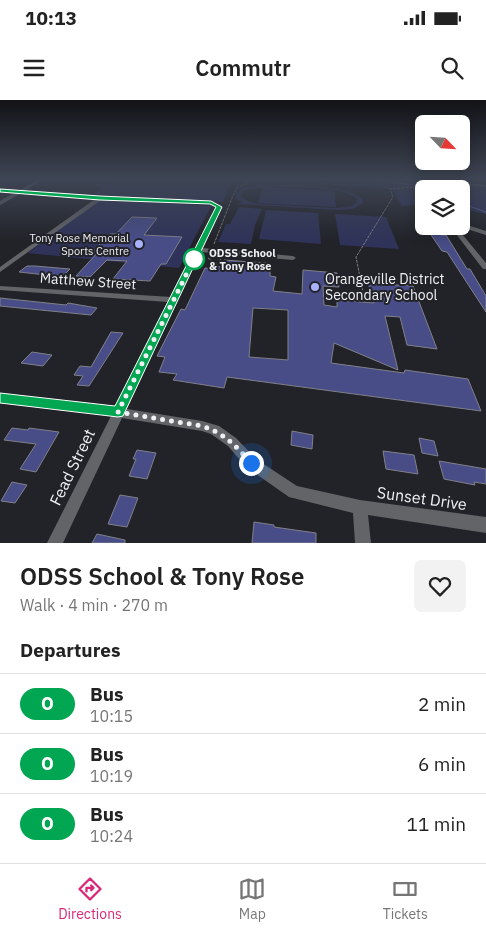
<!DOCTYPE html>
<html lang="en">
<head>
<meta charset="utf-8">
<style>
  :root { --surface:#fff; --page:#f2f2f2; --text:#222; --muted:#767676; --line:#e0e0e0; --accent:#db2777 }
  body { margin:0; font-family:"IBM Plex Sans",sans-serif; background:var(--page); color:var(--text); height:100vh; display:flex; flex-direction:column; font-size:19px; white-space:nowrap }
  * { box-sizing:border-box; margin:0 }
  p { font-size:16px; color:var(--muted) }
  .icon { flex:none; width:28px; height:28px; fill:none; stroke:currentColor; stroke-width:2; stroke-linecap:round; stroke-linejoin:round }
  .map { position:relative; height:443px; overflow:hidden }
  .panel { display:flex; flex-direction:column; background:var(--surface); flex:1 }
  .panel>* { flex:none }
  .badge { padding:0 10px; border-radius:16px; font-size:18px; line-height:32px }
  .needle { width:32px; rotate:115deg }
  .buttons { position:absolute; left:415px; top:15px; display:grid; gap:10px }
  .buttons a { display:grid; place-items:center; width:55px; height:55px; border-radius:8px; background:var(--surface); box-shadow:0 2px 12px #0003; font-size:25px }
  .you { position:absolute; width:25px; height:25px; margin:-12px; border:4px solid #fff; border-radius:50%; background:#1a73e8; box-shadow:0 0 0 8px #1a73e833 }
  .map>.badge { position:absolute; translate:-50% -50%; box-shadow:0 0 0 2px #fff }
  h2 { padding:0 20px; font-size:19px; line-height:45px }
  .round { display:grid; place-items:center; flex:none; width:52px; height:52px; border-radius:8px; background:var(--page) }
  .summary { display:flex; align-items:center; justify-content:space-between; height:85px; padding:0 20px }
  h1 { font-size:24px; font-weight:600; line-height:38px }
  ul { padding:0; list-style:none }
  li { display:flex; align-items:center; gap:15px; height:60px; padding:0 20px; border-top:1px solid var(--line) }
  li div { flex:1 }
  li b { display:block; font-size:19px }
  li em { font-style:normal }
  li .badge { min-width:55px; font-weight:700; text-align:center }
  .status { display:flex; justify-content:space-between; align-items:center; height:35px; padding:0 25px; background:var(--surface); direction:ltr }
  .status svg { height:14px; fill:currentColor }
  header { display:flex; justify-content:space-between; align-items:center; height:65px; padding:0 20px; background:var(--surface); font-size:22px; font-weight:600 }
  .tabs { display:flex; justify-content:space-around; align-items:center; height:70px; border-top:1px solid var(--line); background:var(--surface); font-size:14px; color:var(--muted) }
  .tabs a { display:grid; justify-items:center; gap:2px }
  .tabs .active { color:var(--accent) }
  .map>svg:first-child { display:block }
</style>
</head>
<body>
<div class="status"><b>10:13</b><svg viewBox="0 0 49 12"><path d="M0 12V9h3v3zM5 12V6h3v6zM10 12V3h3v9zM15 12V0h3v12zM26 1h20v11H26zM47 4h2v5h-2z"/></svg></div>
<header><svg class="icon" aria-label="menu" viewBox="0 0 24 24"><path d="M4 6h16M4 12h16M4 18h16"/></svg>Commutr<svg class="icon" aria-label="search" viewBox="0 0 24 24"><circle cx="10" cy="10" r="6"/><path d="M15 15l6 6"/></svg></header>
<div class="map">
<svg width="486" height="443" viewBox="0 0 486 443">
  <rect width="100%" height="100%" fill="#222329"/>
  <!-- green -->
  <g fill="#2f3359" fill-rule="evenodd">
    <polygon points="114,79 232,79 223,102 94,94 102,88 94,86 97,83 107,84"/>
    <polygon points="355,79 400,79 486,87 486,114 461,108 461,89 424,89 424,104 402,106 392,89 280,81 288,80 358,85"/>
    <path d="M259,85C281,85 350,84 363,100V103L353,109L338,110L235,104L242,103L235,97L236,92L246,87ZM263,87L258,103L336,107L334,91L266,87C285,87 347,85 358,100L353,106L336,108L258,104L248,101L240,96L245,90Z"/>
    <polygon points="99,99 211,106 179,168 28,153"/>
    <polygon points="239,107 262,109 255,125 251,144 218,142 226,124 230,124"/>
    <polygon points="266,110 318,113 321,144 259,139"/>
    <polygon points="335,114 386,117 399,149 340,145"/>
  </g>
  <g fill="none" stroke-linecap="round" stroke-linejoin="round">
    <!-- stream -->
    <g stroke="#5e64a1" stroke-width="1">
      <polyline points="370,79 422,86 430,89"/>
      <polyline points="461,103 486,112"/>
    </g>
  </g>
  <!-- building -->
  <g fill="#484d88" stroke="#808188" fill-rule="evenodd">
    <polygon points="132,117 157,118 144,135 182,137 166,164 161,164 150,181 113,179 127,161 107,160 90,177 76,176 99,151 93,151 110,134 116,134"/>
    <polygon points="425,126 435,126 441,135 446,135 467,169 470,169 486,196 486,212 447,152 442,151"/>
    <path d="M224,160L266,163L265,170H270V176L276,177L273,191L302,194L303,170L337,173L339,187L323,186L324,205L337,207V200L374,203L368,183L413,186L437,249L407,245L400,217L385,216L398,270L334,243L331,263L404,273L405,270L468,279L481,311L227,277L224,288L173,280L177,274L159,272L165,257L157,256L181,209L185,210L205,168L215,169L216,166L221,167ZM253,208L288,210V260L249,257Z"/>
    <polygon points="27,166 35,166 70,169 64,175 55,176 19,172"/>
    <polygon points="0,198 66,205 68,203 97,208 91,215 0,206"/>
    <polygon points="111,232 123,233 89,286 77,285 83,276 74,275 80,266 91,267"/>
    <polygon points="32,252 52,255 43,266 21,263"/>
    <polygon points="12,328 28,330 29,328 59,332 36,372 20,369 36,344 4,340"/>
    <polygon points="292,331 313,335 312,349 291,345"/>
    <polygon points="419,338 434,341 438,356 422,353"/>
    <polygon points="137,350 156,353 147,379 129,376 136,359 133,359"/>
    <polygon points="383,351 414,355 418,374 386,369"/>
    <polygon points="439,361 486,369 486,384 474,382 475,385 444,379"/>
    <polygon points="12,382 27,385 15,403 1,401"/>
    <polygon points="120,395 138,398 127,427 108,424"/>
    <polygon points="254,422 274,425 274,427 316,433 316,443 252,443"/>
    <polygon points="97,434 125,440 125,443 92,443"/>
  </g>
  <g fill="none" stroke-linecap="round" stroke-linejoin="round">
    <!-- path -->
    <g stroke="#7c7d82" stroke-width="1" stroke-dasharray="3 1" stroke-linecap="butt">
      <polyline points="214,144 234,93 237,88 253,79"/>
      <polyline points="208,158 218,165 221,158"/>
      <polyline points="365,202 356,157 393,97 390,89 425,86"/>
    </g>
    <!-- minor -->
    <g fill="#636467" fill-rule="evenodd">
      <polygon points="39,79 45,79 24,91 100,97 213,101 222,107 202,148 293,156 296,158 293,160 200,152 127,309 202,321 219,326 236,338 256,359 297,386 360,400 486,417 486,433 368,415 371,443 355,443 353,413 289,397 246,367 228,346 211,334 202,331 122,318 63,443 47,443 111,316 0,303 0,293 115,307 168,202 0,190 0,186 171,197 216,107 210,103 101,100 0,172 0,167 95,99 20,94 0,105 0,101 14,93 0,92 0,90 18,91"/>
      <polygon points="410,79 429,79 486,85 486,87"/>
      <polygon points="467,125 486,131 486,135 467,129 461,130 462,134 486,163 486,169 483,169 456,134 456,128"/>
    </g>
  </g>
  <!-- sky -->
  <linearGradient id="sky" x2="0" y2="1"><stop stop-color="#131317"/><stop offset="0.56" stop-color="#3e4554"/><stop offset="1" stop-color="#3e4554" stop-opacity="0"/></linearGradient>
  <rect width="486" height="141" fill="url(#sky)"/>
  <!-- line -->
  <polygon fill="#00a651" stroke="#fff" points="0,89 100,96 211,101 222,107 123,316 118,317 0,303 0,293 115,306 216,107 210,104 100,100 0,92"/>
  <g fill="none" stroke-linecap="round" stroke-linejoin="round">
    <!-- walk -->
    <path stroke="#eff0f4" stroke-width="5" stroke-dasharray="0 9" d="M194,159L118,312L202,326C224,333 236,346 251,363"/>
  </g>
  <!-- markers -->
  <g fill="#a7b1fc" stroke="#222329" stroke-width="2">
    <circle cx="139" cy="144" r="5"/>
    <circle cx="315" cy="187" r="5"/>
  </g>
  <circle fill="#fff" stroke="#00a651" stroke-width="2.5" cx="194" cy="159" r="10"/>
  <g text-anchor="middle" stroke-width="4" stroke-linejoin="round" paint-order="stroke">
    <!-- far-poi labels -->
    <g font-size="11" fill="#eff0f4" stroke="#222329" text-anchor="end">
      <text x="129" y="142">Tony Rose Memorial<tspan x="129" dy="13">Sports Centre</tspan></text>
    </g>
    <!-- far-stop labels -->
    <g font-size="11" font-weight="bold" fill="#eff0f4" stroke="#222329" text-anchor="start">
      <text x="209" y="157">ODSS School<tspan x="209" dy="13">&amp; Tony Rose</tspan></text>
    </g>
    <!-- poi labels -->
    <g font-size="14" fill="#eff0f4" stroke="#222329" text-anchor="start">
      <text x="325" y="184">Orangeville District<tspan x="325" dy="16">Secondary School</tspan></text>
    </g>
    <!-- street labels -->
    <g font-size="14" fill="#eff0f4" stroke="#222329">
      <text transform="translate(88 181) rotate(4)" y="5">Matthew Street</text>
    </g>
    <!-- near-street labels -->
    <g font-size="16" fill="#eff0f4" stroke="#222329">
      <text transform="translate(72 367) rotate(-64)" y="6">Fead Street</text>
      <text transform="translate(422 398) rotate(8)" y="6">Sunset Drive</text>
    </g>
  </g>
</svg>
<div class="buttons">
<a><svg class="needle" viewBox="-14 -14 28 28"><path d="M0-13l5 13h-10z" fill="#e53935"/><path d="M0 13l5-13h-10z" fill="#767676"/></svg></a>
<a><svg class="icon" aria-label="layers" viewBox="0 0 24 24"><path d="M12 4l9 5-9 5-9-5zM3 14l9 5 9-5"/></svg></a>
</div>
<div class="you" style="left:251px;top:363px"></div>
</div>
<section class="panel">
<div class="summary"><div><h1>ODSS School &amp; Tony Rose</h1><p>Walk · 4 min · 270 m</p></div><a class="round"><svg class="icon" aria-label="heart" viewBox="0 0 24 24"><path d="M12 20l-8-8c-3-5 5-10 8-4 3-6 11-1 8 4z"/></svg></a></div>
<h2>Departures</h2>
<ul>
<li><span class="badge" style="background:#00a651;color:#fff">O</span><div><b>Bus</b><p>10:15</p></div><em>2 min</em></li>
<li><span class="badge" style="background:#00a651;color:#fff">O</span><div><b>Bus</b><p>10:19</p></div><em>6 min</em></li>
<li><span class="badge" style="background:#00a651;color:#fff">O</span><div><b>Bus</b><p>10:24</p></div><em>11 min</em></li>
</ul>
</section>
<nav class="tabs">
<a class="active"><svg class="icon" aria-label="directions" viewBox="0 0 24 24"><path d="M12 3l9 9-9 9-9-9zM9 14v-3h6M13 9l2 2-2 2"/></svg>Directions</a>
<a><svg class="icon" aria-label="map" viewBox="0 0 24 24"><path d="M3 6l6-2 6 2 6-2v14l-6 2-6-2-6 2zM9 4v14M15 6v14"/></svg>Map</a>
<a><svg class="icon" aria-label="tickets" viewBox="0 0 24 24"><path d="M3 7h18v10H3zM15 7v10"/></svg>Tickets</a>
</nav>
</body>
</html>
